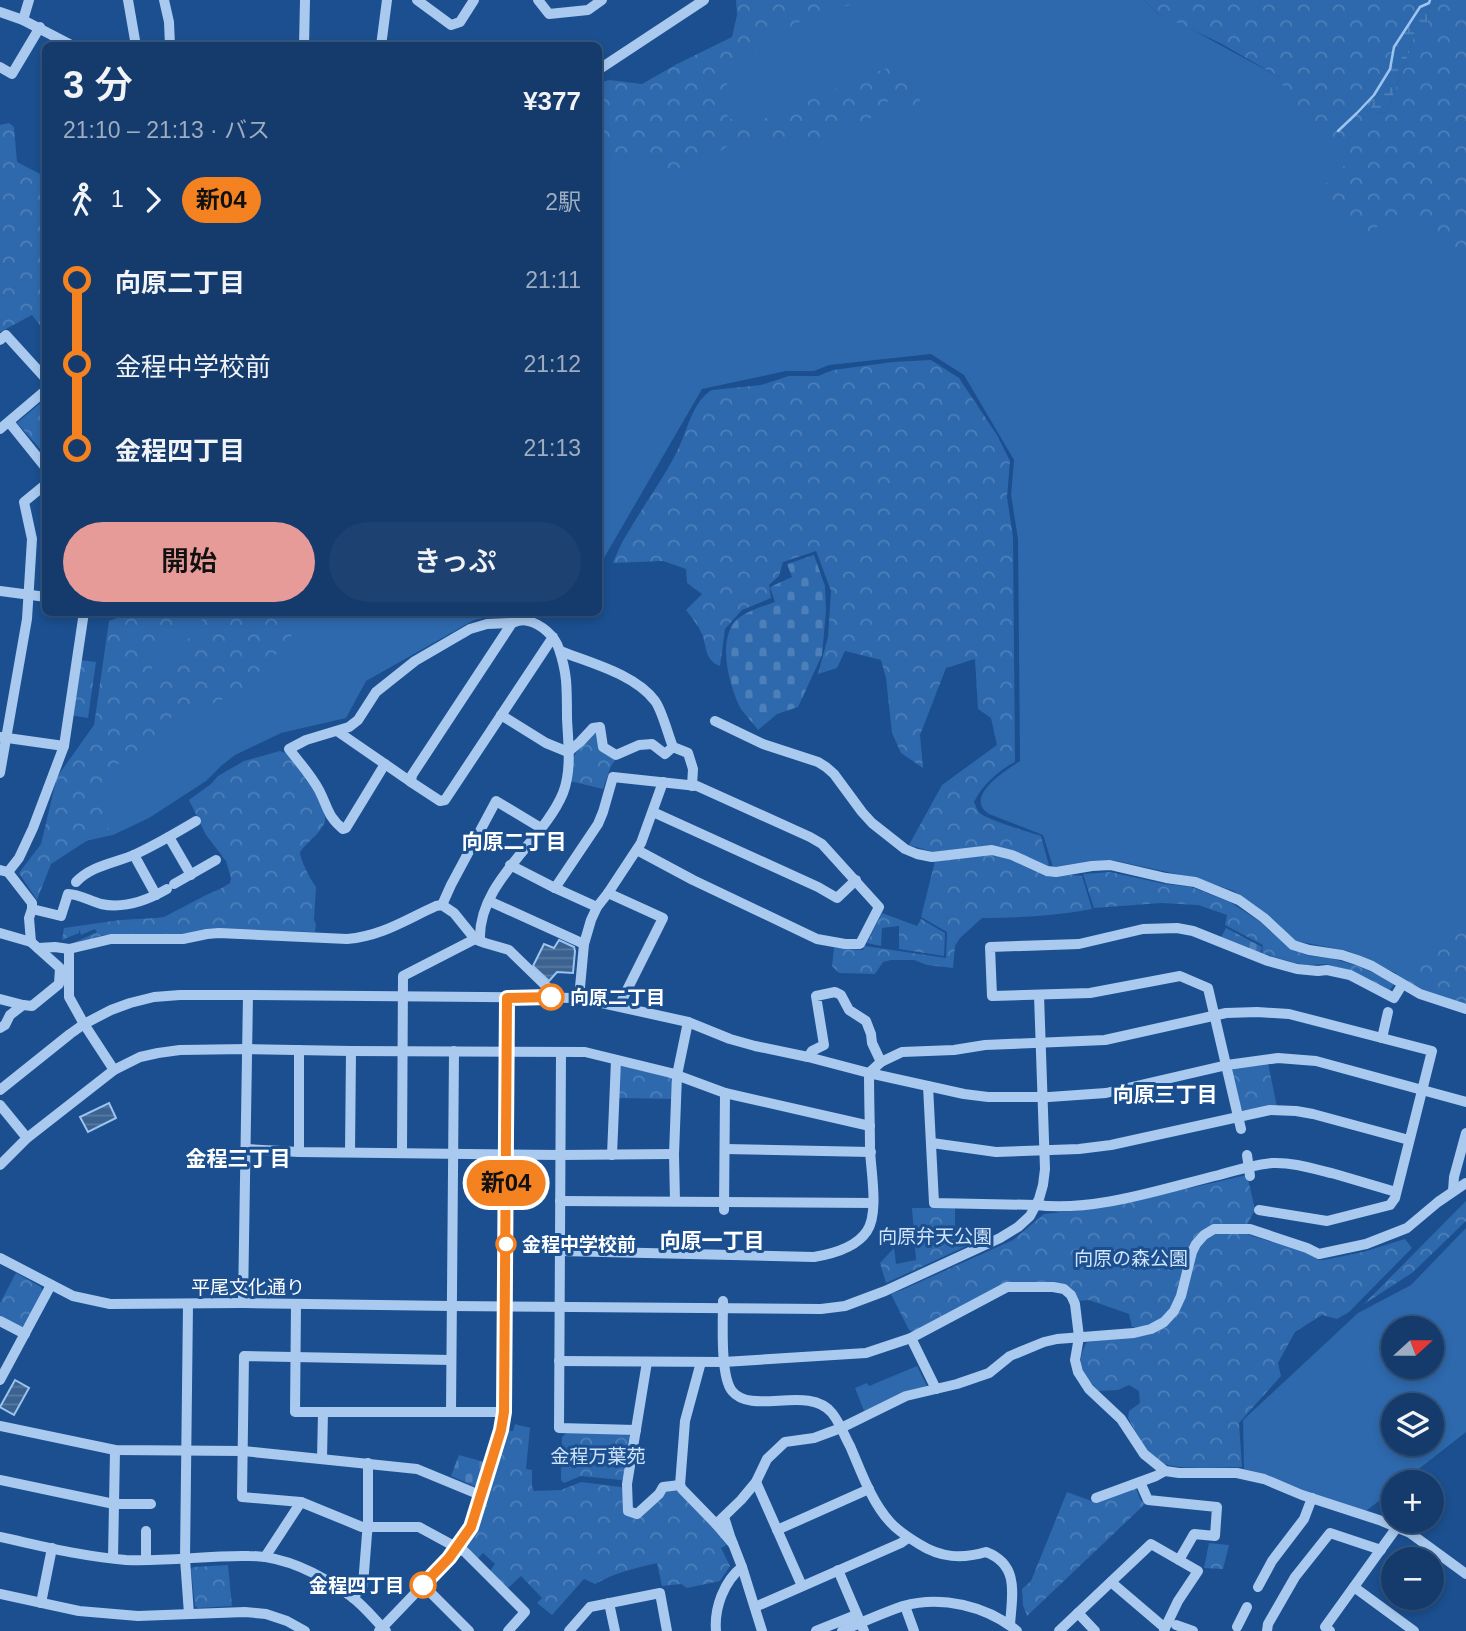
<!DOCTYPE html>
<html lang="ja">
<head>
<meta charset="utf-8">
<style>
  :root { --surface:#143b6b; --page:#1d4271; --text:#f1f3f6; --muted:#9dadc1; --line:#33557e; --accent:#e69b98 }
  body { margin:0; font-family:Helvetica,"Noto Sans JP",sans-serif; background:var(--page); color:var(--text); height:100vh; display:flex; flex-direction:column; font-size:26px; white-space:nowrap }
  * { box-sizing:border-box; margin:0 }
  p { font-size:23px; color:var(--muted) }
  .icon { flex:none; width:38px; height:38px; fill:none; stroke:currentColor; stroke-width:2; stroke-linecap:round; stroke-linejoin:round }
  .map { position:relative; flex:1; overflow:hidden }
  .details { position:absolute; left:42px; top:42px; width:560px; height:574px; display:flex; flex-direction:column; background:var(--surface); border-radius:10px; box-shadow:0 4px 10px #0003,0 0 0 2px var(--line) }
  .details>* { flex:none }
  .badge { padding:0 14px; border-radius:23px; font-size:24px; line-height:46px }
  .needle { width:46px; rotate:69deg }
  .buttons { position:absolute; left:1381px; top:1316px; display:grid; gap:14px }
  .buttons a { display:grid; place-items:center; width:63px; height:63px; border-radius:50%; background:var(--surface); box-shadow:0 4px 10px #0003,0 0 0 2px var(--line); font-size:35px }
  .map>.badge { position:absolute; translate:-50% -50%; box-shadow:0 0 0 4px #fff }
  .legs { display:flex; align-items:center; gap:10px; height:77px; padding:0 21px; font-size:23px }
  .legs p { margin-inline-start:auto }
  .headline { display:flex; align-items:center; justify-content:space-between; height:119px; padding:0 21px }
  h1 { font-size:38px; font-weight:600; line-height:52px }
  .primary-button { display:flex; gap:14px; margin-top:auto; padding:14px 21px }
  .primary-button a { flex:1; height:80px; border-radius:42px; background:var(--accent); color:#111; font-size:28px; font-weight:600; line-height:80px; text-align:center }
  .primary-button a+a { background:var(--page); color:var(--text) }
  ul { padding:0 21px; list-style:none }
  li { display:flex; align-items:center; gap:24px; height:84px; font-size:26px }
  li i { display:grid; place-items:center; width:10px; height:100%; margin:0 9px; background:currentColor }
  li i::after { content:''; width:18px; height:18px; margin:-9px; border:5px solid; border-radius:50%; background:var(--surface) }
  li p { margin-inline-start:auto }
  li:first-child i { background:linear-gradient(#0000 50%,currentColor 0) }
  li:last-child i { background:linear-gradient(currentColor 50%,#0000 0) }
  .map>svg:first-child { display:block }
</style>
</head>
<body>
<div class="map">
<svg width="1466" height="1631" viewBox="0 0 1466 1631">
  <defs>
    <pattern id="forest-crowns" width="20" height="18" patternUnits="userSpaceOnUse" patternTransform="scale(1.75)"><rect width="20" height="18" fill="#2e69ad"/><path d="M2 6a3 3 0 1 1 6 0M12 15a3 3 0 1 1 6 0" fill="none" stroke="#4d80b9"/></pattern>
    <pattern id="wetland-marsh" width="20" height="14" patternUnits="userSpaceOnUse" patternTransform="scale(1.75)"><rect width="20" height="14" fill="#2e69ad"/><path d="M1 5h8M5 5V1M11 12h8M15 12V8" fill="none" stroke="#4d80b9"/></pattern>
    <pattern id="cemetery-stones" width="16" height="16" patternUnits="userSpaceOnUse" patternTransform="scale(1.75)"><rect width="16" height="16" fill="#2e69ad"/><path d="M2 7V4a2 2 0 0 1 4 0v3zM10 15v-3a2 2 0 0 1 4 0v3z" fill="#4d80b9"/></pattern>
    <pattern id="water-rules" width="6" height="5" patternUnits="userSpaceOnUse" patternTransform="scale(1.75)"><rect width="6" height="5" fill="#3c6290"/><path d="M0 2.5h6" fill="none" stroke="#597aa1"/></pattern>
  </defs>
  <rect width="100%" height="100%" fill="#1b4f8f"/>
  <!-- grass -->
  <g fill="#2e69ad" fill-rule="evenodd">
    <path d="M810,0H1144L1157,13L1180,23L1279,77L1466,255V1005L1348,951L1296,941L1234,891L1195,878L1112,860L1081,863L1053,867L1043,835L989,814C963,797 1005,771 1020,761L1018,539L1011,495L1014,460L964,375L931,354L829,365L814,371H786L702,389L604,558L599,563V108Z"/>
    <polygon points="129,613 506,613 474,620 366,681 346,718 281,733 235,755 221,766 206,781 149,818 113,835 72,844"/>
    <path d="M1466,1228V1432L1402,1482H1393V1490L1366,1511L1315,1495L1264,1474L1244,1469L1243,1420L1358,1313L1411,1285ZM1393,1328H1432V1367H1393ZM1393,1405H1432V1444H1393Z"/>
    <polygon points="917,1366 927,1386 864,1411 855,1388 867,1383 869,1386"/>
  </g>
  <!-- forest -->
  <g fill="url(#forest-crowns)">
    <polygon points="736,0 848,0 850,5 815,13 773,37 749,62 732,72 719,103 730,119 756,122 884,69 898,66 923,105 915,107 904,100 891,98 871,118 810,146 771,142 733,143 681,175 610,152 599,164 599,83 609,80 642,84 677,64 732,37 737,15"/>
    <polygon points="1144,0 1430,0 1429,3 1420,7 1394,47 1390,69 1374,95 1376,114 1387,112 1409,52 1415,31 1427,26 1428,8 1437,5 1439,0 1466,0 1466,259 1400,213 1361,237 1318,191 1345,165 1293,105 1279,77 1222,44 1157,13"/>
    <polygon points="9,123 14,127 17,162 44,176 45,175 45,332 32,315 0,332 0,125"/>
    <path d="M931,360L959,378L997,435L1010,461L1007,497L1013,537L1015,762C999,770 982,785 974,802C976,805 976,809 979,812C984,819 1029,832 1041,836L1051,873L1082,876L1092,909C1055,916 1020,918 982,918L960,938L955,946L953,968L927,965L914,960H891L883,962L875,974L839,973L832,966L834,948L863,950L865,946L946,958L947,932L921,917L937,853L909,845L942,785L997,745L991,718L978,709L975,659L946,668L920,735L923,768L901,753L892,733L886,678L881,660L845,651L837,668L818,674L828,637L831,591L816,551L783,562L779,576L769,585L771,598L742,610L725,629L720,666C704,660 707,646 702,634C698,625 692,618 686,610L702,594L687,583L686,569L663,561L613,563C617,553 621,543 627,534C644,504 666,476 680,445C688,427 694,400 712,390L761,385L789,376H818L833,370L893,362Z"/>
    <polygon points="45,399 45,454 17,423"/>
    <polygon points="125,613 187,613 164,644 149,674 158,679 203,619 215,613 299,613 290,640 239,692 212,704 173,715 151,745 115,766 93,800 104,811 109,830 88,840 51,864 37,900 19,873 41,844 57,777 94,725 109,621 125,615"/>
    <polygon points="79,660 96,662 88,718 69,715"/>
    <polygon points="592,732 597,733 616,759 611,766 603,789 570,781 573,757"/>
    <path d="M280,751C282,752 287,753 290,755C299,764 329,811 325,822C320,834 307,842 300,852C300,860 311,880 316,887L314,920L316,924L315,932L210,929L181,935H104L71,945V944L97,932L95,929L81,935L79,929V933L62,940L64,928L120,920L155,918L164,917L206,895L220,889L230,883L231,878L226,861L206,835L189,800L211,784L218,776L244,761Z"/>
    <polygon points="1110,872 1165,884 1191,887 1230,902 1259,921 1289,948 1309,956 1330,958 1355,965 1389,979 1460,924 1466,922 1466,1004 1424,991 1398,979 1389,991 1349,970 1326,964 1308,965 1295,963 1262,953 1263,945 1225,925 1227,915 1198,905 1161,903 1094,908 1083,874"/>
    <polygon points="882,913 917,926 921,919 945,933 944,956 899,949 899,926 882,928 881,946 867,943"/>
    <polygon points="1268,1063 1277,1107 1243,1110 1240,1109 1232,1071 1234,1068"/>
    <polygon points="622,1065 669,1075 673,1083 673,1099 618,1098 618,1069"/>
    <path d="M1247,1175L1255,1209L1244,1232L1252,1236L1306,1252L1319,1260H1324L1363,1252L1405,1239L1412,1248L1349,1312L1337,1319L1322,1315L1295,1332L1278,1363L1281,1376L1239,1423L1242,1467C1221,1467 1178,1471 1160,1462C1145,1454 1136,1432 1128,1418L1129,1411L1140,1403L1139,1391L1129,1385L1118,1390L1098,1391C1084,1374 1074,1364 1087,1342L1132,1337L1135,1335L1134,1327H1132L1129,1314L1089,1300L1078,1301L1075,1295L1021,1283L914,1333L909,1330L891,1294L902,1290L1013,1240L1044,1214L1108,1207Z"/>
    <polygon points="1466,1201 1466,1221 1412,1273 1364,1304"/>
    <polygon points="912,1208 955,1208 955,1228 968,1228 973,1243 886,1283 880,1263 894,1248 896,1264 916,1260"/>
    <polygon points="16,1273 41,1287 43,1292 26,1325 19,1328 0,1317 0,1303"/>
    <path d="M515,1424L530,1428L526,1469L532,1470V1486L534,1491L561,1490L581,1482L621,1487L624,1490L625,1513L636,1519L661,1499L666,1491L678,1490L705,1518L727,1545L721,1548L730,1566L720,1581L687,1588L681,1584L662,1586L657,1563C636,1568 614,1573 595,1584L584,1579L552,1615L537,1603L542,1598L521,1576L508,1588L490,1571L495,1564L483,1553L477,1559L467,1549V1546L479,1523L506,1430L513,1431Z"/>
    <polygon points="566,1433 628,1434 631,1438 625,1477 621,1480 581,1476 564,1483 561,1480 562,1437"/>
    <polygon points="1136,1488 1140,1499 1145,1504 1027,1616 1023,1605 1022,1589 1031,1581 1067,1492 1097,1503"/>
    <polygon points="1209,1543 1229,1545 1223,1569 1204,1568"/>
    <polygon points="228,1565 232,1606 198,1608 195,1606 191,1569 193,1567"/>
  </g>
  <!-- wetland -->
  <polygon fill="url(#wetland-marsh)" points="1430,0 1439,0 1437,5 1428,8 1427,26 1421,31 1415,31 1409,52 1387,112 1376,114 1370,110 1374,101 1374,95 1390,69 1394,47 1420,7 1429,3"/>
  <!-- cemetery -->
  <g fill="url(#cemetery-stones)">
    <path d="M814,555L825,586L826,611L822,655L798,707L777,714L758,730C753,723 746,716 741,709C729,687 715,634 740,617C750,610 764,606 775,602L770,587L792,577L787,564Z"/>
    <polygon points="1226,928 1262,947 1260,954 1220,939"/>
    <polygon points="459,1455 484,1462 478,1485 474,1486 451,1476"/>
  </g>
  <!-- water -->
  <g fill="url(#water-rules)" stroke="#9cc4f0" stroke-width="2">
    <polygon points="559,940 574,947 575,951 573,973 557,972 549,981 533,966 544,944 554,948"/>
    <polygon points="109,1103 116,1118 88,1132 80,1117"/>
    <polygon points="15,1380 29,1388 14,1415 0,1407"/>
  </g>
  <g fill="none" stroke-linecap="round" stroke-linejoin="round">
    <!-- stream -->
    <polyline stroke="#9cc4f0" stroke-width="2.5" points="1338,131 1357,113 1374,95 1390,69 1394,47 1420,7 1429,3 1430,0"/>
    <!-- minor -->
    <g stroke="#a9c9ee" stroke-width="10">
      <polyline points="128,0 136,46"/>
      <polyline points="164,0 169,22 170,46"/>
      <polyline points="417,0 451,25 460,22 474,0"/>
      <polyline points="538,0 549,14 588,10 602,0"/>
      <polyline points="0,12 23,20 73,46"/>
      <polyline points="23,20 29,0"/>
      <polyline points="304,46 305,0"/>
      <polyline points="381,46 387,0"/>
      <polyline points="0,67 12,74 40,27"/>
      <polyline points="598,70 704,0"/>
      <polyline points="0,340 6,335 46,379"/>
      <polyline points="9,422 46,468"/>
      <polyline points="0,429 46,390"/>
      <polyline points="0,591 46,597"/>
      <path d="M560,651C590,663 635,674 655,701C662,710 668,735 673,747L688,753L693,769L692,786"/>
      <polyline points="501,715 546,743 568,752 580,742 593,728 600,727 603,747 616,755 639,745 652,744 665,754 673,747"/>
      <polyline points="715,721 763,744 818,762 826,767 834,774 862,812 872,823 905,849 917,854 932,857 992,850 1012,855 1047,871 1056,872 1092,866 1110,865 1166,878 1195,882 1239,900 1264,918 1293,945 1309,950 1342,955 1357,960 1372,966 1420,994 1466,1009"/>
      <polyline points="337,731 411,782"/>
      <polyline points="0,737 64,746"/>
      <path d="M385,764L346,828L343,829C327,816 328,807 319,790C311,775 299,762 289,749L306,740L349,727L358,720L376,692L415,661L470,629L487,624L512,623"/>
      <polyline points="0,773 27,619 32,539 24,502 46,484"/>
      <polyline points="653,812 818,887 837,898 856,880"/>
      <polyline points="169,837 191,875"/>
      <polyline points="134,855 156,895"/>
      <polyline points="510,865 555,888 597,907"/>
      <polyline points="0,870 8,872 32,903 32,909 29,918 31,942"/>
      <polyline points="8,872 19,858 33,828 64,746 84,612"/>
      <path d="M76,882C92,865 116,863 136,854C157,844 176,833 196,821"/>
      <polyline points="174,884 216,860"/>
      <polyline points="555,888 598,824 603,812 613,777 697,786 810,837 822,844 879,907 860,944 845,944 817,939 693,880 637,850"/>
      <polyline points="608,893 663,918 619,1006"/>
      <polyline points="489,901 584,944"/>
      <polyline points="442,905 451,885 496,801 541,828"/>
      <path d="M32,909L61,916L68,894C79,894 90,901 101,904C124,909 148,900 167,889"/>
      <polyline points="0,933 31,942 60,968 59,984 32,1006 23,1005 0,999"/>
      <path d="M480,941C477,882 543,842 563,793C572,770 568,742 567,718C567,705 567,692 566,680C565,670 562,658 559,649C555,636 541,624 528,621C523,619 517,621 512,623L412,775L411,782L440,801L445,800L553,637"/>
      <path d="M38,948L55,947L69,949L111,939H183L207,934L219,933L347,939C382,936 405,920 436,906L442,905L454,913L475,939L485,943L509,950L546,986L554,997"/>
      <polyline points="69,949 69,997 84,1024 114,1070"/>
      <polyline points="579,998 584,944 591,920 597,907 608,893 641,843 663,782"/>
      <polyline points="0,1028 5,1025 10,1015 23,1005"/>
      <polyline points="1382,1038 1388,1012"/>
      <polyline points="561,1052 559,1428 636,1430"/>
      <polyline points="808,1057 812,1051 824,1045 816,996 835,992 841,995 849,1010 866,1021 871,1034 872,1043 881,1062"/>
      <path d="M928,1086L934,1203L1036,1205C1096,1212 1161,1189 1219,1175C1236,1170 1254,1165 1272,1163C1293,1162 1314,1169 1335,1174C1355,1180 1376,1186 1396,1192"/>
      <polyline points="0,1090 70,1034 84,1024 111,1010 130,1003 154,997 180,995 248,995 579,998 688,1022 730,1039 755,1046 808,1057 869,1073 964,1094 988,1097 1049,1097 1106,1093 1227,1065 1278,1058 1316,1061 1466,1102"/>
      <polyline points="0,1105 27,1138"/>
      <polyline points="1241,1129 1208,988 1180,976 1090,993 992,996 990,947 1079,944 1143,929 1177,928 1193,931 1268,961 1297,969 1318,971 1327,970 1350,975 1394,998 1402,985"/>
      <polyline points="932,1143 996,1152 1079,1149 1111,1145 1270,1110 1296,1111 1313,1114 1409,1140"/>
      <polyline points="246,1149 299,1152 561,1155 674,1154"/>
      <polyline points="725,1149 871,1152"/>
      <polyline points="299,1152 299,1050"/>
      <polyline points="350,1152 351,1051"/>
      <polyline points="402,1153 403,976 475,939"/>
      <polyline points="612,1155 616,1060"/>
      <polyline points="1247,1155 1250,1176"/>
      <polyline points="0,1165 27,1138 114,1070 140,1057 158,1053 180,1050 247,1049 351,1051 585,1052 671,1073 725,1093 870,1126"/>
      <polyline points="1453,1191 1454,1177 1466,1133"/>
      <polyline points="560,1201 873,1203"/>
      <polyline points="675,1201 674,1154 677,1075 688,1022"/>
      <polyline points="724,1210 725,1093"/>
      <path d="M560,1251L814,1257C832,1254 856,1248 867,1231C879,1213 871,1172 870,1150C870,1125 869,1099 869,1073L881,1062L902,1052L954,1050L985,1045L1105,1040L1226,1013L1257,1012L1289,1014L1432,1051L1395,1198L1390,1205L1327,1221L1259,1210"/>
      <polyline points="0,1258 73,1296 110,1304 243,1303 451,1306 821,1309 845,1306 885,1291 1000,1238 1018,1227 1030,1216 1039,1199 1043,1185 1045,1169 1039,995"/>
      <path d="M723,1301C723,1321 720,1376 732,1391C752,1416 809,1384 832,1413C840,1423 844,1435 850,1446C861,1471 871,1501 890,1522C898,1531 909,1538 919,1544C941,1558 962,1559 986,1552C1020,1565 1012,1595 1010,1625"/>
      <polyline points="243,1303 248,995"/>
      <polyline points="188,1304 185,1559 189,1614"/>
      <polyline points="296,1304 295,1412 504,1412"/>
      <polyline points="0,1321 25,1334"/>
      <polyline points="911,1338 936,1389"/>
      <polyline points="451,1360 244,1356 242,1497 301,1502 362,1527 419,1527 465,1552 525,1612 508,1631"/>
      <polyline points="559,1361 724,1362 866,1353 911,1338 1007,1287 1053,1287 1064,1289 1071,1295 1075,1304 1079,1337 1075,1360 1078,1372 1089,1389 1121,1419 1144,1454 1165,1471 1179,1473 1237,1473 1264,1479 1302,1495 1379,1520 1410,1533 1466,1574"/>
      <polyline points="647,1362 627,1484 628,1511 637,1514 659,1494 663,1487 680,1485"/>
      <polyline points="701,1362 685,1421 680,1485 682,1489 716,1524 733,1544"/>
      <polyline points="0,1380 51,1285"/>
      <polyline points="451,1412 454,1051"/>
      <polyline points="0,1426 115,1450 243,1451 417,1469 480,1495"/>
      <polyline points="322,1459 323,1412"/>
      <polyline points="0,1480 114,1504 151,1504"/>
      <polyline points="756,1482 802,1586"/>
      <polyline points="1140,1482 1148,1500 1217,1507 1215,1536 1194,1534 1179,1560"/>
      <polyline points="1096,1498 1156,1476 1165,1471"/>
      <polyline points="724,1517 730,1536 742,1567 762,1631"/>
      <polyline points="716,1524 741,1500 756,1482 767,1459 785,1442 814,1438 841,1428 906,1396 957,1384 989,1373 1010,1356 1044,1342 1057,1339 1134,1333 1151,1329 1164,1322 1174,1311 1181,1296 1192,1252 1196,1244 1204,1235 1214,1229 1250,1229 1307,1248 1319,1254 1366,1244 1407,1228 1438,1202 1466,1183"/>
      <polyline points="777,1530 869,1489"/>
      <polyline points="146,1531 146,1560"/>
      <path d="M0,1537C42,1546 84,1557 126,1560C167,1562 208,1555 249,1556C286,1556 323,1576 352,1597C365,1607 375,1620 386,1631"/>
      <polyline points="265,1557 301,1502"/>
      <polyline points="113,1558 115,1450"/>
      <polyline points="838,1570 864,1631"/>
      <polyline points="1111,1582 1165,1628 1164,1631"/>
      <polyline points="423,1585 469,1631"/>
      <polyline points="1258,1587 1272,1561 1304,1519 1312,1498"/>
      <polyline points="1354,1587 1414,1631"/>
      <polyline points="0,1594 79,1611 138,1616 245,1612 266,1614 287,1621 305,1631"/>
      <polyline points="353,1598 363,1585 367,1534 368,1527 368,1463"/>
      <polyline points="41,1603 52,1548"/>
      <polyline points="609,1603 615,1631"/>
      <polyline points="905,1606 914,1631"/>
      <polyline points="755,1607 901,1543 908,1538"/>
      <polyline points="1078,1613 1095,1631"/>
      <polyline points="1176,1625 1193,1631"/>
      <polyline points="1237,1627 1247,1607"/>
      <polyline points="379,1631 449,1558 471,1527 501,1430 504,1412 507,998"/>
      <polyline points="569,1631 590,1607 660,1593 667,1631"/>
      <path d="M716,1631C714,1608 724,1581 742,1567"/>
      <polyline points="816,1631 856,1615"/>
      <path d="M842,1631C862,1622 883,1613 903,1606C941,1595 987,1606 1017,1631"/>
      <polyline points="1059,1631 1151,1544 1198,1571 1178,1601 1165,1628"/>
      <polyline points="1267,1631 1268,1624 1295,1577 1330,1533 1381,1550"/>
      <polyline points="1330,1631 1325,1627 1397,1527"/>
    </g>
  </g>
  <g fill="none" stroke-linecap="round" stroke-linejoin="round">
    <defs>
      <polyline id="line-1" points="423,1585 449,1558 471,1527 501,1430 504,1412 507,998 551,997"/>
    </defs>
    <!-- line-1 casing -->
    <use href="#line-1" stroke="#fff" stroke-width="16"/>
    <!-- line-1 -->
    <use href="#line-1" stroke="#f58220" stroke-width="10"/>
  </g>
  <!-- markers -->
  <g fill="#fff" stroke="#f58220" stroke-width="3.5">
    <circle cx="551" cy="997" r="12"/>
    <circle cx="506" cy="1244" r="9"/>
    <circle cx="423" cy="1585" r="12"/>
  </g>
  <g text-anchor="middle" stroke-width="6" stroke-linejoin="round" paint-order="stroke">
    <!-- stop labels -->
    <g font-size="19" font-weight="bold" fill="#fff" stroke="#1b4f8f" text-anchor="start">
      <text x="570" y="1004">向原二丁目</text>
      <text x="522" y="1251">金程中学校前</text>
      <text x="404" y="1592" text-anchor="end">金程四丁目</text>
    </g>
    <!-- park labels -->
    <g font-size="19" fill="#cfe3fa" stroke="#1b4f8f">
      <text x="935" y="1243">向原弁天公園</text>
      <text x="1131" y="1265">向原の森公園</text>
      <text x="598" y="1463">金程万葉苑</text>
    </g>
    <!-- street labels -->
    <g font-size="19" fill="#fff" stroke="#1b4f8f">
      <text x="248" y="1294">平尾文化通り</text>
    </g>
    <!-- neighbourhood labels -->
    <g font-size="21" font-weight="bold" fill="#fff" stroke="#1b4f8f">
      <text x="514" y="849">向原二丁目</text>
      <text x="1165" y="1102">向原三丁目</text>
      <text x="238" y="1166">金程三丁目</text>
      <text x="712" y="1248">向原一丁目</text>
    </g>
  </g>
</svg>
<div class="buttons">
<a><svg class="needle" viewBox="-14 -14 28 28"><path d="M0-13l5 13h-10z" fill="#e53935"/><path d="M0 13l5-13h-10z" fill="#9dadc1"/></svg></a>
<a><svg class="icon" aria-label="layers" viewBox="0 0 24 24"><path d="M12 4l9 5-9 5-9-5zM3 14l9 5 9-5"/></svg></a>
<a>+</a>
<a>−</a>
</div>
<b class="badge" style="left:506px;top:1183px;background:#f58220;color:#111">新04</b>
<section class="details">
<div class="headline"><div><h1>3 分</h1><p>21:10 – 21:13 · バス</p></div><b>¥377</b></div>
<div class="legs"><svg class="icon" aria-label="walk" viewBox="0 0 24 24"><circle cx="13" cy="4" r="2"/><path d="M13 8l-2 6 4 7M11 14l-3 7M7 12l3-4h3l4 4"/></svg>1<svg class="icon" aria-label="forward" viewBox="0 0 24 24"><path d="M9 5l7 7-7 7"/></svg><b class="badge" style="background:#f58220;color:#111">新04</b><p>2駅</p></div>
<ul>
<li><i style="color:#f58220"></i><b>向原二丁目</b><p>21:11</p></li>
<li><i style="color:#f58220"></i><span>金程中学校前</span><p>21:12</p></li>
<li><i style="color:#f58220"></i><b>金程四丁目</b><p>21:13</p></li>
</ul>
<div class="primary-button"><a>開始</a><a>きっぷ</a></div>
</section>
</div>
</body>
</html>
